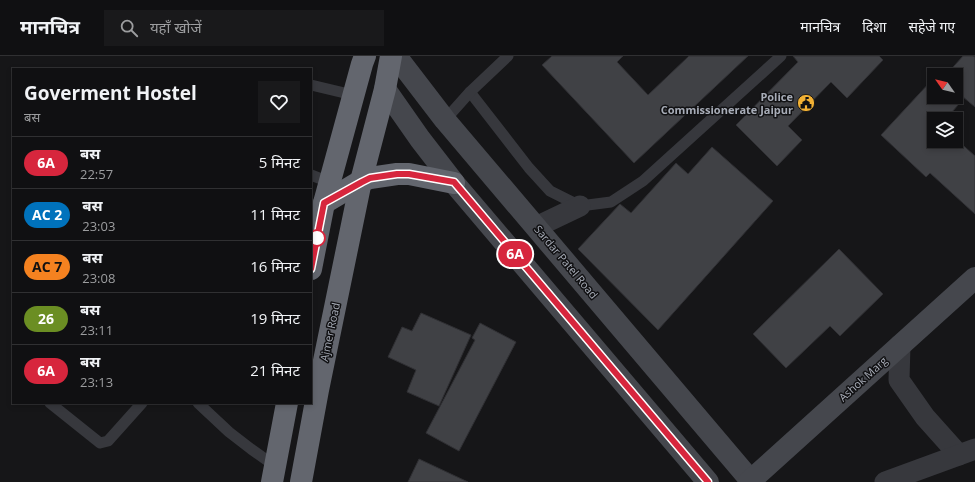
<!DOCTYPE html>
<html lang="hi">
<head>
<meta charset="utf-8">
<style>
  :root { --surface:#101012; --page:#19191b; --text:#f1f3f6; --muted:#9c9d9f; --line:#303032 }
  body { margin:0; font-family:"Open Sans","Noto Sans Devanagari",sans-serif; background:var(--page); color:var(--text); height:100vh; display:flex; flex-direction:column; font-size:15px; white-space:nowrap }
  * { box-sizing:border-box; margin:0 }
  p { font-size:13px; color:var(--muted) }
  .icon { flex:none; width:22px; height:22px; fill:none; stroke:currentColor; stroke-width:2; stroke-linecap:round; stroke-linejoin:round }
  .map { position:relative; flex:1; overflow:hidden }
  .side { position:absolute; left:12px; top:12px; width:300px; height:336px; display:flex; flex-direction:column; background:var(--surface); border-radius:0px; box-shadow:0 2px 6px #0003,0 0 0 1px var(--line) }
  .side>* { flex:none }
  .badge { padding:0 8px; border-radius:13px; font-size:14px; line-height:26px }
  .needle { width:26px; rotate:304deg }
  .tools { position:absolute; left:927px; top:12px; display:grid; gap:8px }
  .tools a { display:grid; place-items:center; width:36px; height:36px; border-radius:0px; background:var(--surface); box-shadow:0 2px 6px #0003,0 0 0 1px var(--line); font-size:20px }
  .map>.badge { position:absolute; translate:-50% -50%; box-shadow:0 0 0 2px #fff }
  .round { display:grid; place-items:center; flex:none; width:42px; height:42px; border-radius:0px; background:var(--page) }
  .headline { display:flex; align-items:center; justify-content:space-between; height:68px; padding:0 12px }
  h1 { font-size:19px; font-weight:700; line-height:30px }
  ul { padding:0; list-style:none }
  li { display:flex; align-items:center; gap:12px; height:52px; padding:0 12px; border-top:1px solid var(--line) }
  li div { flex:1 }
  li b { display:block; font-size:15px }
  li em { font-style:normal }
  li .badge { min-width:44px; font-weight:700; text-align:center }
  header { display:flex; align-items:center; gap:24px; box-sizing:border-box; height:56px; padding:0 20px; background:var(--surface); border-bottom:1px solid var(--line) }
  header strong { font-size:19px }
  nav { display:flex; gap:22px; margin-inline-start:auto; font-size:14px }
  .search { width:280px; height:36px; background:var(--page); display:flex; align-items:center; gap:10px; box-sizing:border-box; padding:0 14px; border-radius:0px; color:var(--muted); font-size:15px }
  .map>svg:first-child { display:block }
</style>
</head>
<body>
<header>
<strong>मानचित्र</strong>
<div class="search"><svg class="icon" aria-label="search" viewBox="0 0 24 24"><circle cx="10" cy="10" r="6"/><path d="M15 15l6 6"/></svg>यहाँ खोजें</div>
<nav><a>मानचित्र</a><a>दिशा</a><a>सहेजे गए</a></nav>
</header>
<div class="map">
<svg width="975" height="426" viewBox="0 0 975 426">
  <rect width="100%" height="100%" fill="#161618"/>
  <!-- building -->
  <g fill="#404145" stroke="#303034">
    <polygon points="552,0 623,0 617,6 648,39 689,0 748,0 634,107 542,9"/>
    <polygon points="793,0 879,0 883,4 847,42 831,26 788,70 802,84 777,110 736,69 798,6"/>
    <polygon points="963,0 973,0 975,1 975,51 956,35 956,19 946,19"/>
    <polygon points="932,24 934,27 934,41 949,41 958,49 946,63 934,63 934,85 956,85 956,83 975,100 975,158 930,117 926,121 881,79"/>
    <polygon points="712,91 773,145 658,274 578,193 620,148 631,157 676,107 688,118"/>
    <polygon points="839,193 883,238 840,280 830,270 786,312 753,278"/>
    <polygon points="421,257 471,279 439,350 407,336 416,314 388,301 402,271 412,275"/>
    <polygon points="480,267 516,286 459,395 426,377 475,284 472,282"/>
    <polygon points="419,403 468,426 408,426"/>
  </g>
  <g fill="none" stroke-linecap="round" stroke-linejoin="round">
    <!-- lane -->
    <g stroke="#37383d" stroke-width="11">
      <polyline points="311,29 353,39"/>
      <polyline points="470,36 529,112 550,135 580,150 611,146 643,125 781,0"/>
      <polyline points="445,64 470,36 508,0"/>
      <polyline points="311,119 329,126"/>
      <polyline points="50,347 100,387 108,385 142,347"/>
      <polyline points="198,347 229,376 251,393 275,410"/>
    </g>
    <!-- street -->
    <g stroke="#37383d" stroke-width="21">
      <polyline points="536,171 580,150"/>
      <polyline points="900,289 899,324 925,361 959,399"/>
      <polyline points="885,426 975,393"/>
    </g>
    <!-- secondary -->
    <g stroke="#45474d" stroke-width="22">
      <polyline points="396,0 445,64 752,426"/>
      <polyline points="385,33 420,83 454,127 708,426"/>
      <polyline points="749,426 975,222"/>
    </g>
    <!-- highway -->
    <g stroke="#63666e" stroke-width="22">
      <polyline points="324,147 361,125 370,122 397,118 409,118 454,127"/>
      <polyline points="311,213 324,147 362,8 365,0"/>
      <polyline points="272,426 287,347"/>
      <polyline points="301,426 318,334 361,125 385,33 391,0"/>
    </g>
  </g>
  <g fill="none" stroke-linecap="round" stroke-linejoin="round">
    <defs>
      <polyline id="line" points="311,213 324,147 362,126 370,122 397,118 409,118 454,126 708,426"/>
    </defs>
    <!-- line casing -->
    <use href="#line" stroke="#fff" stroke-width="9"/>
    <!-- line -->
    <use href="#line" stroke="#d7263d" stroke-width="6"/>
  </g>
  <!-- icons -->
  <defs>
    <symbol id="civic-disc" viewBox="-11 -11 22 22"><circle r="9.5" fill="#f2b134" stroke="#111113"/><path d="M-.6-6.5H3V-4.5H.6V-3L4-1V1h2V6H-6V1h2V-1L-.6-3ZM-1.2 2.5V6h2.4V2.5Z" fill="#111"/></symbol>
  </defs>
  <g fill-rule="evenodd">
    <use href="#civic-disc" x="796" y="37" width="20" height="20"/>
  </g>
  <!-- markers -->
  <circle fill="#fff" stroke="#d7263d" stroke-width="2" cx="317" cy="182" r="8"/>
  <g text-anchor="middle" stroke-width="3" stroke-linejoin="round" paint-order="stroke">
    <!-- poi labels -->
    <g font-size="11" font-weight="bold" fill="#a8adb8" stroke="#111113" text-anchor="end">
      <text x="793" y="45">Police<tspan x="793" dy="13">Commissionerate Jaipur</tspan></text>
    </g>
    <!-- street labels -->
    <g font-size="11" fill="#a8adb8" stroke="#111113">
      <text transform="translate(566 206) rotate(50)" y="4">Sardar Patel Road</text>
      <text transform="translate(330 276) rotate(-78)" y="4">Ajmer Road</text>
      <text transform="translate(863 323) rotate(-42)" y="4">Ashok Marg</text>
    </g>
  </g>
</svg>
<div class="tools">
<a><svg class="needle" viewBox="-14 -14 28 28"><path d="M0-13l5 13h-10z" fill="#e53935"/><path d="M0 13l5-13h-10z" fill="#9c9d9f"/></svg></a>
<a><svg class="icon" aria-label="layers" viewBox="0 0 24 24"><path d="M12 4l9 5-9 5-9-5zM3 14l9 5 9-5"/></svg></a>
</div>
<b class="badge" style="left:515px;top:198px;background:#d7263d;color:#fff">6A</b>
<section class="side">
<div class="headline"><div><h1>Goverment Hostel</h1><p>बस</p></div><a class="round"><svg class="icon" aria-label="heart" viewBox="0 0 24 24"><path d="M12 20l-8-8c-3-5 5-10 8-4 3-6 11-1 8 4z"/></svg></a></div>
<ul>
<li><span class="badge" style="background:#d7263d;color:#fff">6A</span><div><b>बस</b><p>22:57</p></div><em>5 मिनट</em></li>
<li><span class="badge" style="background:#0072bc;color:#fff">AC 2</span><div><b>बस</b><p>23:03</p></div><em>11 मिनट</em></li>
<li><span class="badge" style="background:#f58220;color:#111">AC 7</span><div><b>बस</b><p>23:08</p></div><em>16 मिनट</em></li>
<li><span class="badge" style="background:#6b8e23;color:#fff">26</span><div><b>बस</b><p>23:11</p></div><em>19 मिनट</em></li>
<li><span class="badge" style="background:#d7263d;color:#fff">6A</span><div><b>बस</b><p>23:13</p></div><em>21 मिनट</em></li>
</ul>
</section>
</div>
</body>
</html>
